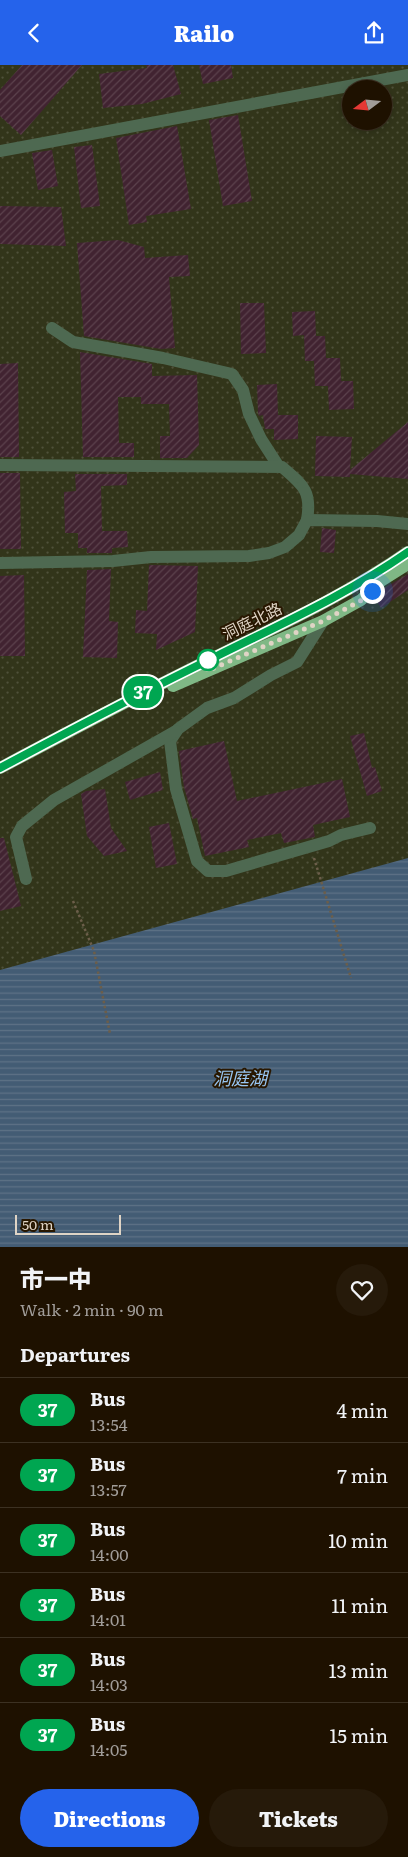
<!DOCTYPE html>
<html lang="en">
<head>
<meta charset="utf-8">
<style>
  :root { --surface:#1e1100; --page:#261a0a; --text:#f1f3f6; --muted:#a19d99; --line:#3c3122; --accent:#2563eb }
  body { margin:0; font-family:Literata,"Noto Sans SC",serif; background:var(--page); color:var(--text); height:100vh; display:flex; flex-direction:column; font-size:19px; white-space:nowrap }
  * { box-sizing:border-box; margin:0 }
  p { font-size:16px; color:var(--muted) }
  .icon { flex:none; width:28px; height:28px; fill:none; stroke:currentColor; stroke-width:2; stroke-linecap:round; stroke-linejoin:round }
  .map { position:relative; height:1182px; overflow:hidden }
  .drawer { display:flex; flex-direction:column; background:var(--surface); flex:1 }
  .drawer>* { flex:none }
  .badge { padding:0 10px; border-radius:16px; font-size:18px; line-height:32px }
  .needle { width:32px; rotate:254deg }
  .tools { position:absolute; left:342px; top:15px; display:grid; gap:10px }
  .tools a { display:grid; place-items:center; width:50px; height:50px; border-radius:50%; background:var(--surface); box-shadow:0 2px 8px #0003,0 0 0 1px var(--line); font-size:25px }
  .scale { position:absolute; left:15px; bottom:12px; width:106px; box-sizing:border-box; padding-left:5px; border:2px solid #dfd4c5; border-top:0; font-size:14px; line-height:18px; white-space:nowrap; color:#dfd4c5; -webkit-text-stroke:4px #281700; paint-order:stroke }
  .you { position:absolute; width:25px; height:25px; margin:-12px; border:4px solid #fff; border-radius:50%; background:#1a73e8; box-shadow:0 0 0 8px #1a73e833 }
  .map>.badge { position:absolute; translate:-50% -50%; box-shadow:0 0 0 2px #fff }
  h2 { padding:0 20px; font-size:19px; line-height:45px }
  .round { display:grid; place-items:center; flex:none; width:52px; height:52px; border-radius:26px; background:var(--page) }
  .overview { display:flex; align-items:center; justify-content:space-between; height:85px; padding:0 20px }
  h1 { font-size:24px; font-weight:800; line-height:38px }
  .cta { display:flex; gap:10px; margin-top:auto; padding:10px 20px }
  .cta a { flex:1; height:58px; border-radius:30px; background:var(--accent); color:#fff; font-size:20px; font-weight:800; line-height:58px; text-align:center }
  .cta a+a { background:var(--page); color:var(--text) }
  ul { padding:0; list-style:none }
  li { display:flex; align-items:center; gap:15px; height:65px; padding:0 20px; border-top:1px solid var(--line) }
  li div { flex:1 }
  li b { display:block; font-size:19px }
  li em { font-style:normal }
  li .badge { min-width:55px; font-weight:700; text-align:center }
  header { display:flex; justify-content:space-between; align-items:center; height:65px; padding:0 20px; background:var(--accent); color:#fff; font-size:22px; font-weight:800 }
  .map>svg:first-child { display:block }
</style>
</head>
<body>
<header><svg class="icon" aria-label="back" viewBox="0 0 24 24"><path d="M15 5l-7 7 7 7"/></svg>Railo<svg class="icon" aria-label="share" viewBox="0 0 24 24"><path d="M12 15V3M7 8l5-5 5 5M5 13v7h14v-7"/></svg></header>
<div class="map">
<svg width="408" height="1182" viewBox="0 0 408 1182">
  <defs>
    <pattern id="park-dots" width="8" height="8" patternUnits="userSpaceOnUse" patternTransform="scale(1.25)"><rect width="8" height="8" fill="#32351a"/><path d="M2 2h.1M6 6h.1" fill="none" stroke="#4f513a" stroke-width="1.8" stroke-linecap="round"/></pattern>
    <pattern id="water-rules" width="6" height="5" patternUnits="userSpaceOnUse" patternTransform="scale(1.25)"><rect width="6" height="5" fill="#435c74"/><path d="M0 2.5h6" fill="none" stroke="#5e7286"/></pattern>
    <pattern id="building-hatch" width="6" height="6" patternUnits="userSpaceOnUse" patternTransform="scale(1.25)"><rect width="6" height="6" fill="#412331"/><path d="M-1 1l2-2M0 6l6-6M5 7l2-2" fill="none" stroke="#5c424d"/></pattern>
  </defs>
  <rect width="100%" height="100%" fill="#281700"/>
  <!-- park -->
  <path fill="url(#park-dots)" fill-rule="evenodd" d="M0,0H408V1182H0ZM351,24H384V56H351Z"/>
  <!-- water -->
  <polygon fill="url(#water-rules)" points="408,793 408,1182 0,1182 0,905"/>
  <!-- building -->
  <g fill="url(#building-hatch)">
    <polygon points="22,0 82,0 21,70 0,51 0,25"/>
    <polygon points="146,0 173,0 181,29 142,39 103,43 99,9 147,3"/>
    <polygon points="199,0 231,0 233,13 203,19"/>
    <polygon points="238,50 252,136 223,141 209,55"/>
    <polygon points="177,61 191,144 146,151 147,157 129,160 116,73"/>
    <polygon points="92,80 100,141 81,143 74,82"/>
    <polygon points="52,85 58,121 38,125 32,88"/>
    <polygon points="0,141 61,142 66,181 0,179"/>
    <polygon points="118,175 144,182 145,193 188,190 190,211 169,212 175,283 161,284 84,271 77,178"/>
    <polygon points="240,238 264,238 266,288 241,289"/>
    <polygon points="315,246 316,271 325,271 326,293 340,293 341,316 353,316 354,344 329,345 328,321 315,321 314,296 305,296 304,270 293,271 292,247"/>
    <polygon points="80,287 152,299 152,311 197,310 199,380 187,393 160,393 160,371 170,371 169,339 141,339 141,332 118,332 119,378 134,378 134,392 83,392"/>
    <polygon points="18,298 19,392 0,392 0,299"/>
    <polygon points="277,319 278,350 298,350 298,374 274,375 274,364 265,364 263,350 259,351 258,348 257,320"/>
    <polygon points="408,357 408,414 350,409 350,412 315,411 316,371 352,372 350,405"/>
    <polygon points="0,408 20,408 21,484 0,484"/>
    <polygon points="75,409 127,409 127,420 101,421 102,466 127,466 128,482 112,483 112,488 87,488 87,483 78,483 78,468 65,468 64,427 76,426"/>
    <polygon points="322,463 336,465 334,488 320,487"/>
    <polygon points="149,500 198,501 195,567 156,585 157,569 135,568 136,545 147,546"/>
    <polygon points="111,504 109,556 118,557 117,593 83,592 87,505"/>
    <polygon points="408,509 408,525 381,543 375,533 386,522"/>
    <polygon points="24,510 25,591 0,591 0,511"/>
    <polygon points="364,668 372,703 375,702 382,726 367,731 350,671"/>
    <polygon points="224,676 237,736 342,714 350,752 313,760 315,772 284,778 281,768 247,775 249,782 205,791 197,753 193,754 184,722 179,686"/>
    <polygon points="160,707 163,725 130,735 125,717"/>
    <polygon points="105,724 111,763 127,786 104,791 87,771 81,729 86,726"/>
    <polygon points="169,758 177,799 156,803 149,762"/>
    <polygon points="0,773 4,773 21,841 0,846"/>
  </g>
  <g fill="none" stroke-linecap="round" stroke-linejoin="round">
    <!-- path -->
    <g stroke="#6c5e4a" stroke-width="2.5" stroke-dasharray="2.5 2.5" stroke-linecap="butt">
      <polyline points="314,793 351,913"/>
      <polyline points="73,836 94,886 110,969"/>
    </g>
    <!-- minor -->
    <g stroke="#4e6951" stroke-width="12">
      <polyline points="0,86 408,10"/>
      <polyline points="52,263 73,277 163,293 232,309 243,325 249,349 261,374 279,402"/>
      <path d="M0,400L282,402C303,420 312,426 307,455"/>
      <polyline points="0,498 113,496 151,492 249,491 269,488 285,482 299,470 307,455 377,456 408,459"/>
      <polyline points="323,556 297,597 271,610 234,633 207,643 178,664 170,676 176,724 197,796 208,806 226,806 329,776 341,770 370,763"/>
      <polyline points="26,814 16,772 22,761 54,735 176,666"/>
    </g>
    <!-- major -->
    <g stroke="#7fb885" stroke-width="12">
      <polyline points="173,621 323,556 361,535 381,516 408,499"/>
      <path d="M0,703C68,667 136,631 205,597C274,563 345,531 408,487"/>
    </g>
  </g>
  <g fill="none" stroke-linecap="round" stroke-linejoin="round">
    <defs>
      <path id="line" d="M0,703C71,665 143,627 215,592C281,559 348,529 408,487"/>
    </defs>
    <!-- line casing -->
    <use href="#line" stroke="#fff" stroke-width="11"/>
    <!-- line -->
    <use href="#line" stroke="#00a651" stroke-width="8"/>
    <!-- walk -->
    <polyline stroke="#dfd4c5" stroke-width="5" stroke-dasharray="0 9" points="208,595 207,606 323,556 362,535 372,526"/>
  </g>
  <!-- markers -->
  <circle fill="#fff" stroke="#00a651" stroke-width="2.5" cx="208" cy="595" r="10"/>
  <g text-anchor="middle" stroke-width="4" stroke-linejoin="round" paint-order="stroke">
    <!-- street labels -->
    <g font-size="16" fill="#dfd4c5" stroke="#281700">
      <text transform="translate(252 556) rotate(-26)" y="6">洞庭北路</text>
    </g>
    <!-- water labels -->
    <g font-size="18" font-style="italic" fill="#98c6f2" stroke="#281700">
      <text x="240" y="1020">洞庭湖</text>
    </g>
  </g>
</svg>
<div class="tools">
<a><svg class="needle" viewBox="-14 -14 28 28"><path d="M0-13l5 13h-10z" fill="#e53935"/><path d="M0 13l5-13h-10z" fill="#a19d99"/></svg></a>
</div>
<div class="scale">50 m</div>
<div class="you" style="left:372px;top:526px"></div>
<b class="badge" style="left:143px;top:627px;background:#00a651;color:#fff">37</b>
</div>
<section class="drawer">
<div class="overview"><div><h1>市一中</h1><p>Walk · 2 min · 90 m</p></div><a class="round"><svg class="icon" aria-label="heart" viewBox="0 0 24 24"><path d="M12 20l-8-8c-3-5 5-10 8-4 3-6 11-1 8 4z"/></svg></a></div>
<h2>Departures</h2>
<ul>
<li><span class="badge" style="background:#00a651;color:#fff">37</span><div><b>Bus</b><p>13:54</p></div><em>4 min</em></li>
<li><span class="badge" style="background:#00a651;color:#fff">37</span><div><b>Bus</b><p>13:57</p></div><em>7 min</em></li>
<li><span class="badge" style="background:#00a651;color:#fff">37</span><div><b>Bus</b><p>14:00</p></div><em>10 min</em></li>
<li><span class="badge" style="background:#00a651;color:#fff">37</span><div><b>Bus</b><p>14:01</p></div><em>11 min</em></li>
<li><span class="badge" style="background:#00a651;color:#fff">37</span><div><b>Bus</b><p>14:03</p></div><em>13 min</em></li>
<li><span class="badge" style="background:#00a651;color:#fff">37</span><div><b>Bus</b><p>14:05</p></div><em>15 min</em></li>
</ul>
<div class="cta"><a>Directions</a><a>Tickets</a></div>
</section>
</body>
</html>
